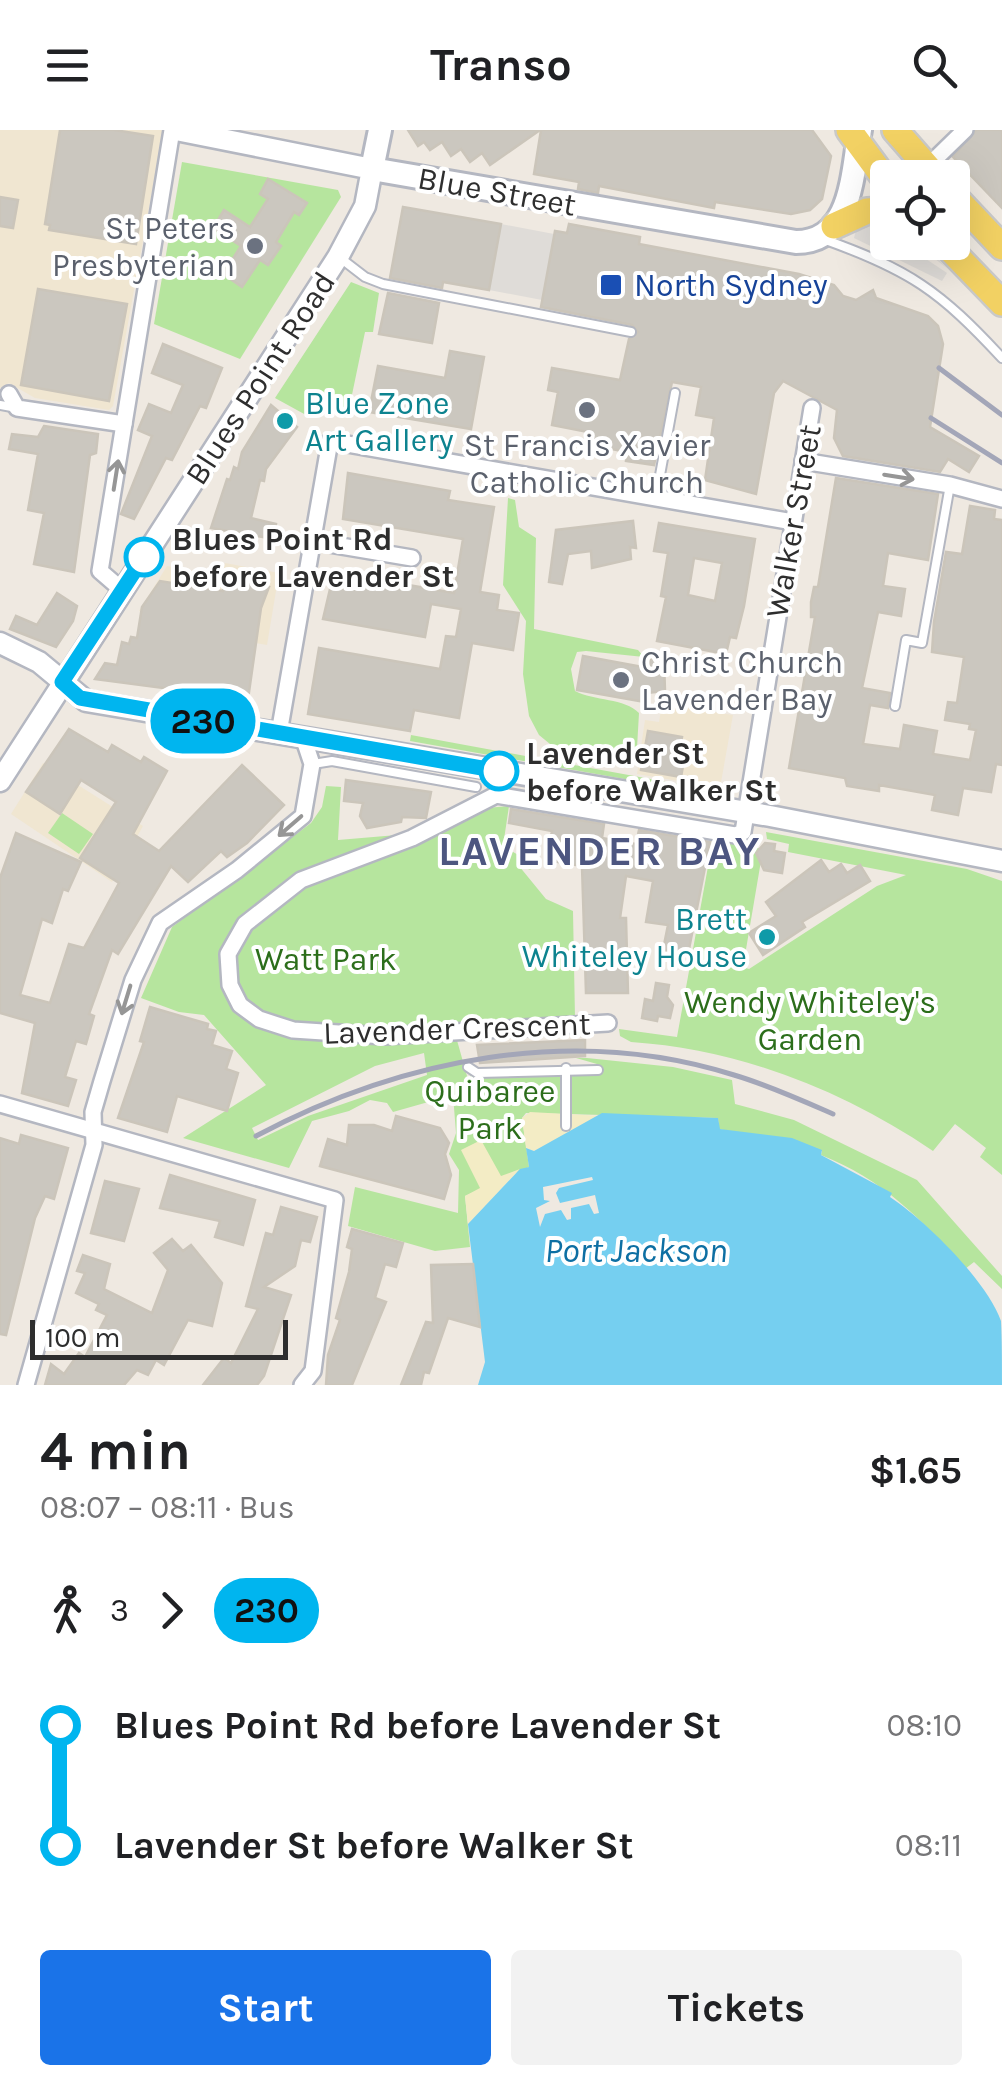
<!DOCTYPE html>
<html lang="en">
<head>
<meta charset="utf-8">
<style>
  :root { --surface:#fff; --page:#f2f2f2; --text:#202124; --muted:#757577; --accent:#1a73e8 }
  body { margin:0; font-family:Karla,sans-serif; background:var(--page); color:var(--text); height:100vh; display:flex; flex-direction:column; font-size:38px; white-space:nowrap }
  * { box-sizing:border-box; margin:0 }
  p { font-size:32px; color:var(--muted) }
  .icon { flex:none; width:55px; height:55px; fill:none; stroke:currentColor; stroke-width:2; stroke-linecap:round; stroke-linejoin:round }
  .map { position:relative; height:1255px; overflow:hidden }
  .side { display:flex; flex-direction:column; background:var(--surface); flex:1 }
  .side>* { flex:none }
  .badge { padding:0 20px; border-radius:32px; font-size:35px; line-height:65px }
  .buttons { position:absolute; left:870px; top:30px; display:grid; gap:20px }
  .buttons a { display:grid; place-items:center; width:100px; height:100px; border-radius:10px; background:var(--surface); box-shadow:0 10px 40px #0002; font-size:50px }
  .scale { position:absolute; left:30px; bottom:25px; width:258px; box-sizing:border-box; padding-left:10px; border:5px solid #2e2e2e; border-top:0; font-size:28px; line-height:35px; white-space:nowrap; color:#2e2e2e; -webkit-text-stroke:8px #fff; paint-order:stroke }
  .map>.badge { position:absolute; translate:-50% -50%; box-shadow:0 0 0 5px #fff }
  .legs { display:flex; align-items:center; gap:15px; height:110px; padding:0 40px; font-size:32px }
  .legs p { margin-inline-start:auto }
  .summary { display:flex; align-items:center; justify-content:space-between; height:170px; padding:0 40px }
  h1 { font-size:55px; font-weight:700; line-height:75px }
  .action { display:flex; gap:20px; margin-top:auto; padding:20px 40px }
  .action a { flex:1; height:115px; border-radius:10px; background:var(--accent); color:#fff; font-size:40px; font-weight:700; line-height:115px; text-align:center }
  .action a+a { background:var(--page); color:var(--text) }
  ul { padding:0 40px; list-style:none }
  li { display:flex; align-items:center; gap:35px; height:120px; font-size:38px }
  li i { display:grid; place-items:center; width:15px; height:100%; margin:0 12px; background:currentColor }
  li i::after { content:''; width:25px; height:25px; margin:-12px; border:8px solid; border-radius:50%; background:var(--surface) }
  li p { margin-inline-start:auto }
  li:first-child i { background:linear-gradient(#0000 50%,currentColor 0) }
  li:last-child i { background:linear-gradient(currentColor 50%,#0000 0) }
  header { display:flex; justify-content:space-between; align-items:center; height:130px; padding:0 40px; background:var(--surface); font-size:45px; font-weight:700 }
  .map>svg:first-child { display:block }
</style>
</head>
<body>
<header><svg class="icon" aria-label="menu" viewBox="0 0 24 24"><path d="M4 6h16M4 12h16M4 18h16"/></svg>Transo<svg class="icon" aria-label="search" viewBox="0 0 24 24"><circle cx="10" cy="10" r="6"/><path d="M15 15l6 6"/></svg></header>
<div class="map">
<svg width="1002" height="1255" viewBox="0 0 1002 1255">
  <rect width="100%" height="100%" fill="#efe9e1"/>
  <!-- education -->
  <g fill="#f0e6d1">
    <polygon points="0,0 163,0 113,276 109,280 35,268 9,253 0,258"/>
    <polygon points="225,433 279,443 267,515 221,507 139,481 167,436 222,446"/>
    <polygon points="662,574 733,585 720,658 637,644 645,590 659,592"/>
    <polygon points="43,633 143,696 112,752 11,684"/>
  </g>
  <!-- green -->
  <g fill="#b6e59e" fill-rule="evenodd">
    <polygon points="182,32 338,60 341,67 240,229 154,194"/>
    <polygon points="351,152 379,163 373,202 365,202 348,284 306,285 275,268"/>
    <path d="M508,368L515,370L519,397L536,408L534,499L638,520L644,527L586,521L577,522L571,539L575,561C594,571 625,568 639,583L637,618L628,636L561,623L539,605L529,586L523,544L526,491L503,455Z"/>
    <path d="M411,605L732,664C715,672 679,667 664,656L410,611Z"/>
    <path d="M326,656L341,657L338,710L397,705L464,671L475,679L509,676L503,716L520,726L531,740L519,736L546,769L573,781L575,888L453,896L467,946H598L597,934L576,928H587L673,937L732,950L735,974L794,990L917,1050L1002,1146V1159L974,1132L965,1139C921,1088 882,1049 821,1025L822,1021L719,999L718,988L526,983L522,988L529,1037L465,1066L470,1117L435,1121L348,1096L355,1057L458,1083L459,1040L449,1024L456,1003L453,965L393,982L387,973L370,970L349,981L312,991L289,1038L183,1008L266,955L204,885L179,882L141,868L172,797L311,693L322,677ZM424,923L427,945L308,986L258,1010L252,998L375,936Z"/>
    <polygon points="62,683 93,704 79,724 48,703"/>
    <path d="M766,702L967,739L1002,751V1045L980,1027L986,1018L955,994L933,1021C843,960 739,919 631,912L620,906L619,899L677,907L713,709L763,719L743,837L749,839L877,756L906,745L788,722L789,714L767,709Z"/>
  </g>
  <!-- sand -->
  <g fill="#f3ecc5">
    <polygon points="530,982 602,986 534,1021 526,1018 522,988"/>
    <polygon points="481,1010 501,1046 520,1039 468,1094 465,1066 480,1058 461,1020"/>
  </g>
  <!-- plaza -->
  <g fill="#dfdcd8">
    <polygon points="887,86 887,105 879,98 871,104 888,112 922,113 948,139 925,121 923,127 947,143 942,151 854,108 857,96"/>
    <polygon points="501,94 554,104 542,170 489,160"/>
  </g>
  <!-- water -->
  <path fill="#75cff0" d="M602,983L718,988L720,999L792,1008L822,1020L821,1025L892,1063L890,1067C925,1090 987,1151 1001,1191C1002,1209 1002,1236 1002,1255H478L485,1232L468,1094L520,1039L529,1037L526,1018L534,1021Z"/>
  <!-- pier -->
  <polygon fill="#efe9e1" points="592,1047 593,1050 559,1058 556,1063 560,1073 595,1065 599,1083 594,1084 589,1074 571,1078 571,1089 567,1090 561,1080 545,1084 540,1097 536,1078 550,1071 544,1070 543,1057"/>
  <!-- building -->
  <g fill="#cbc7bf" stroke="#cbc5ba" stroke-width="2.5" fill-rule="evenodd">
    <polygon points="60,0 114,0 153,6 136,114 49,100 50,95 45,94"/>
    <polygon points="408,0 540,0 490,35 482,23 470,32 461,19 451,26 442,12 430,20 424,12 418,16"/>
    <polygon points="541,0 812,0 831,26 822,69 810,80 791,84 715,72 714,78 599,56 598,63 578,59 579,52 534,44"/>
    <polygon points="976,0 1002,0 1002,78 953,27"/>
    <polygon points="268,49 307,73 299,85 294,82 276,112 281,116 268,135 260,130 242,157 223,144 241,116 213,98 224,80 250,97 268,69 260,64"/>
    <polygon points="0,67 18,70 13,98 0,96"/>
    <polygon points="403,77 501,94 489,160 443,152 442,158 390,148"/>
    <polygon points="569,94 640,107 639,114 799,144 834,155 843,166 856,170 873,160 876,168 928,186 938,196 943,214 930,297 979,326 969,342 948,329 940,342 843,326 834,308 837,280 783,251 774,263 756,364 705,350 714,288 696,285 701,257 672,252 654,335 626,331 627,322 586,314 588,302 552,295 558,262 548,260 552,238 620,250 629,209 638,202 632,195 541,177 555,101 567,103"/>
    <polygon points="38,159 127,174 109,271 21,255"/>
    <polygon points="388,163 439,173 432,213 379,204"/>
    <polygon points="163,214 222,238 206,278 200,276 172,330 166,328 134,389 121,384 152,306 138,300 149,274 171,283 183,255 152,243"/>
    <polygon points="450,221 484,227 471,299 369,282 378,236 445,248"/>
    <polygon points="271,275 297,297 266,339 264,351 260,350 251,388 276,394 274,409 211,398 227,349 230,350 234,337 238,339 242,322"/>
    <polygon points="44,296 98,304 96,323 90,325 74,442 34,434 44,383 28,380 38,324 9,319 12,304 38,307"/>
    <polygon points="348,343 450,361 448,370 494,377 480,462 499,465 497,480 519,483 513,520 472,513 459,588 414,580 410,601 308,584 319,518 440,539 446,506 456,507 461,479 431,474 425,507 323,489 334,442 454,463 463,409 343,389"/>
    <polygon points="836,348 938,364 928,430 888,423 883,456 905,459 901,486 878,482 862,558 890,563 888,578 870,575 863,614 900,619 904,595 937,601 933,624 970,630 976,600 969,599 970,594 945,590 948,572 957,573 964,527 932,522 934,492 946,422 962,424 970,376 995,380 994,389 1002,390 1002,635 996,634 991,662 963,658 958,685 932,680 935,665 879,655 879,661 847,656 845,648 789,638 815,487 811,487 811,472 814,457 818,457"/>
    <polygon points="633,391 636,418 630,417 631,429 592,438 591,421 568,424 562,454 549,452 556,400"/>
    <path d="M659,393L755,409L744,476L736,508L730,507L726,524L657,511L666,467L661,466L668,423L654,421ZM694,428L722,433L715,471L688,465Z"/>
    <polygon points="226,448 269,457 261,478 248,569 95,549 105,533 117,535 122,512 129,514 131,507 137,508 142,477 160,451 223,461"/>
    <polygon points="57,463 77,476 73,491 56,517 10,499 16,486 37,495"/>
    <polygon points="583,526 648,538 650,528 664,531 665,561 647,563 645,572 577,560"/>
    <polygon points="69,599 108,622 112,615 141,632 144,627 167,641 133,704 159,721 242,635 284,675 247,713 227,727 221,721 188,752 171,736 118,824 112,820 89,884 94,886 86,914 76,911 65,947 76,950 68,976 22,963 35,893 0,883 0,748 16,703 81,732 68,761 63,759 52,793 42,789 20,865 50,873 69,814 84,818 119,753 80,728 116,672 81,650 60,684 26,662"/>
    <polygon points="648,601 682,607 679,624 685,625 681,647 641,640"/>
    <polygon points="346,650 431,662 426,688 402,687 401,692 367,698 360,686 363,673 344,671"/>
    <polygon points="511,679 604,694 602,708 636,714 639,700 710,712 688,824 663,820 668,795 646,792 653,751 626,746 620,788 626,788 628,863 586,863 582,736 546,730 552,701 509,693"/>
    <polygon points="765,713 775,714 774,721 785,723 782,743 764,740 756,723"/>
    <polygon points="821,730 829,742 841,734 847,743 860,735 870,751 802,792 805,797 763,825 749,803 776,786 766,772"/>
    <polygon points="656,853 669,855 667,867 673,875 670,888 658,886 657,891 642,888 645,869 653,871"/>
    <polygon points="150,877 208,894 207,899 216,901 212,915 232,921 226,939 238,943 227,981 177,966 167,1002 118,988 144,912 140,911"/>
    <polygon points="585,910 585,926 480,933 477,915"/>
    <polygon points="396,986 440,998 449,1013 445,1024 451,1045 444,1069 320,1036 328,1009 347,1015 349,995 374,995 392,1001"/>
    <polygon points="21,1005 68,1018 54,1069 45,1066 35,1088 6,1205 0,1204 0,1008 19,1014"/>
    <polygon points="170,1045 255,1070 243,1115 215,1107 220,1091 160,1078"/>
    <polygon points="105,1051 139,1059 124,1111 91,1103"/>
    <polygon points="281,1077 317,1087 310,1112 301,1110 295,1136 264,1157 291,1165 264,1246 257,1255 203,1255 224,1228 231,1233 258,1179 246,1176 266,1103 273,1105"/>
    <polygon points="352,1099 403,1113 396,1137 385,1134 375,1168 386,1172 352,1255 326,1255 328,1225 340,1190 336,1188 349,1142 352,1119 347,1117"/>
    <polygon points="172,1109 183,1121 191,1115 222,1153 212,1196 188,1190 164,1235 156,1230 148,1245 137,1240 124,1255 45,1255 51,1234 64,1244 79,1223 85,1227 107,1185 96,1180 99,1174 76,1163 85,1143 77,1141 83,1125 110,1134 104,1159 152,1183 168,1140 154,1123"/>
    <polygon points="473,1134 480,1197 448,1188 429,1243 424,1242 421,1255 401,1255 426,1192 433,1193 431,1135"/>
  </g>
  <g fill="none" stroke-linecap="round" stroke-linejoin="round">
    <defs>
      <g id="service">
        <path d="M823,109C910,140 940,161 1002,228"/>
        <polyline points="339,127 365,147 383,154 631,202"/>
        <polyline points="0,275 17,278"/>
        <polyline points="656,367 675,263"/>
        <polyline points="895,576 906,510 922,513 950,355"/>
        <polyline points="313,634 332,631 476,657"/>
        <polyline points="468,937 477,943 598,940"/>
        <polyline points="566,938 566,996"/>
      </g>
      <g id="minor">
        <polyline points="927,37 965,0"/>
        <polyline points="9,264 17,278 124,294"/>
        <polyline points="803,331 950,355 1002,369"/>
        <polyline points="311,411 412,428"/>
        <polyline points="122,460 100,441 172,0"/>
        <polyline points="279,603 330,311 793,392"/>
        <polyline points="608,893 384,906 293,900 259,889 240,875 230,855 228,824 245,794 301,750 412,708 496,665 735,705 743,702 812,278"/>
        <polyline points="0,974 335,1070 313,1241 302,1255"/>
        <polyline points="26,1255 94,1015 93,982 102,951 133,850 160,793 237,740 303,686 312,634 303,607"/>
      </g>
      <g id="tertiary">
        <polyline points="0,513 39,532 86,571 770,686 1002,731"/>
        <polyline points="0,651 338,127 365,76 372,39 176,0"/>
      </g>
      <path id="secondary" d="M380,0L372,39L796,112C853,112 852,42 860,0"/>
      <g id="primary">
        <polyline points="849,0 888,53"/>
        <polyline points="895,0 937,48"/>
        <polyline points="952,64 1002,117"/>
        <polyline points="834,96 867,81 888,80"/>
        <polyline points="943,112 1002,173"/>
      </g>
    </defs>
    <!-- service casing -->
    <use href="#service" stroke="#b4b7c1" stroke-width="12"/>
    <!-- minor casing -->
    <use href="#minor" stroke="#b4b7c1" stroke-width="20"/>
    <!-- tertiary casing -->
    <use href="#tertiary" stroke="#b4b7c1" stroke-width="25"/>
    <!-- secondary casing -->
    <use href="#secondary" stroke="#b4b7c1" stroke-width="28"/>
    <!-- primary casing -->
    <use href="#primary" stroke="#c9c9c9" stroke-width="30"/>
    <!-- service -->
    <use href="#service" stroke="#fff" stroke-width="8"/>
    <!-- minor -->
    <use href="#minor" stroke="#fff" stroke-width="15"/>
    <!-- tertiary -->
    <use href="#tertiary" stroke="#fff" stroke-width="20"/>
    <!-- secondary -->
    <use href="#secondary" stroke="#fff" stroke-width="22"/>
    <!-- primary -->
    <use href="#primary" stroke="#f2d163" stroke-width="25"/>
    <!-- rail -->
    <g stroke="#a3a6b8" stroke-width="5">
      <polyline points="939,238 1002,285"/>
      <polyline points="931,288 1002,333"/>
      <path d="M256,1006C401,929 573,894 734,945C768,955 801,970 833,984"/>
    </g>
  </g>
  <!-- one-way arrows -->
  <defs><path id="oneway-shaft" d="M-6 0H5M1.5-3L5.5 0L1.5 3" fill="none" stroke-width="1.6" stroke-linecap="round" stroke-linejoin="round" transform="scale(2.5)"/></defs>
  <g stroke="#969696">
    <use href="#oneway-shaft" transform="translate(116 345) rotate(-81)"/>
    <use href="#oneway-shaft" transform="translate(899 347) rotate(9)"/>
    <use href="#oneway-shaft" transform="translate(290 696) rotate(139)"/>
    <use href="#oneway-shaft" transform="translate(126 870) rotate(107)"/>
  </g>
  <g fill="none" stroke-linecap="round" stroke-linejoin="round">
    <defs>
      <polyline id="line-1" points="144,427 62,552 80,568 499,641"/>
    </defs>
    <!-- line-1 casing -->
    <use href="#line-1" stroke="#fff" stroke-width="22"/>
    <!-- line-1 -->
    <use href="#line-1" stroke="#00b5ef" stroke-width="15"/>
  </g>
  <!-- markers -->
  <g fill="#6b7280" stroke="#fff" stroke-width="4">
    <circle cx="255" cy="116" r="10"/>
    <circle cx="587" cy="280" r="10"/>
    <circle cx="621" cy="550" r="10"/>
  </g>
  <rect fill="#1a4fb4" stroke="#fff" stroke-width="4" x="599" y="143" width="24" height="24" rx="5"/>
  <g fill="#0f9aa8" stroke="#fff" stroke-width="4">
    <circle cx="285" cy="291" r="10"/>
    <circle cx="767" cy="807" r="10"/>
  </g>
  <g fill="#fff" stroke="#00b5ef" stroke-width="5">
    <circle cx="144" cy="427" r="18"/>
    <circle cx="499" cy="641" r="18"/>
  </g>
  <g text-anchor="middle" stroke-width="8" stroke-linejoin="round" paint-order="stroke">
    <!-- street labels -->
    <g font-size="32" fill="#2e2e2e" stroke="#fff">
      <text transform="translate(497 61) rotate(10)" y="11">Blue Street</text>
      <text transform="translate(260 248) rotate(-57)" y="11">Blues Point Road</text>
      <text transform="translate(793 391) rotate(-80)" y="11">Walker Street</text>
      <text transform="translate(457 898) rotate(-2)" y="11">Lavender Crescent</text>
    </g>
    <!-- worship labels -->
    <g font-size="32" fill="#5b616d" stroke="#fff" text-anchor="end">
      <text x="235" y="109">St Peters<tspan x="235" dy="37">Presbyterian</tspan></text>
      <text x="587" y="326" text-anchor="middle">St Francis Xavier<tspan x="587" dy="37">Catholic Church</tspan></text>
      <text x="641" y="543" text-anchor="start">Christ Church<tspan x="641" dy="37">Lavender Bay</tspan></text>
    </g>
    <!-- transit labels -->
    <g font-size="32" fill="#164399" stroke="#fff" text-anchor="start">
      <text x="634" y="166">North Sydney</text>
    </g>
    <!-- culture labels -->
    <g font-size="32" fill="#0d838f" stroke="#fff" text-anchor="start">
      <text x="305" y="284">Blue Zone<tspan x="305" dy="37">Art Gallery</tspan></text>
      <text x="747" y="800" text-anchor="end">Brett<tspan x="747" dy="37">Whiteley House</tspan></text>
    </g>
    <!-- stop labels -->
    <g font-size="32" font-weight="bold" fill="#2e2e2e" stroke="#fff" text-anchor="start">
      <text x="172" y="420">Blues Point Rd<tspan x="172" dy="37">before Lavender St</tspan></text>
      <text x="526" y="634">Lavender St<tspan x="526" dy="37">before Walker St</tspan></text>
    </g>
    <!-- park labels -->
    <g font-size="32" fill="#2c6e1b" stroke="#fff">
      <text x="326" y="840">Watt Park</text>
      <text x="810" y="883">Wendy Whiteley's<tspan x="810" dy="37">Garden</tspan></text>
      <text x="490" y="972">Quibaree<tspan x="490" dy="37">Park</tspan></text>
    </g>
    <!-- water labels -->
    <g font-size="35" font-style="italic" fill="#0d6fa3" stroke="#fff">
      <text x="636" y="1132">Port Jackson</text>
    </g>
    <!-- district labels -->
    <g font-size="42" font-weight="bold" letter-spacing="2.5" fill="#4d5680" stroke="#fff">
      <text x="600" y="735">LAVENDER BAY</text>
    </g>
  </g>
</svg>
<div class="buttons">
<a><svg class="icon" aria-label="locate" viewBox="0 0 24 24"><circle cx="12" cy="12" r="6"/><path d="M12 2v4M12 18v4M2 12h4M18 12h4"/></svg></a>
</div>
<div class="scale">100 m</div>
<b class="badge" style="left:203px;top:591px;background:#00b5ef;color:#111">230</b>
</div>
<section class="side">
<div class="summary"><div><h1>4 min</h1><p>08:07 – 08:11 · Bus</p></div><b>$1.65</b></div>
<div class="legs"><svg class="icon" aria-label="walk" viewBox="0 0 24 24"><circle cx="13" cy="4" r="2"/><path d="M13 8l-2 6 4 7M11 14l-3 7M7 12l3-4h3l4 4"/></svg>3<svg class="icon" aria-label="forward" viewBox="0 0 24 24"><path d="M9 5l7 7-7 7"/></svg><b class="badge" style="background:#00b5ef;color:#111">230</b></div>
<ul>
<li><i style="color:#00b5ef"></i><b>Blues Point Rd before Lavender St</b><p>08:10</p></li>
<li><i style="color:#00b5ef"></i><b>Lavender St before Walker St</b><p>08:11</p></li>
</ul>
<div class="action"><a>Start</a><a>Tickets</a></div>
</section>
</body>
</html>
